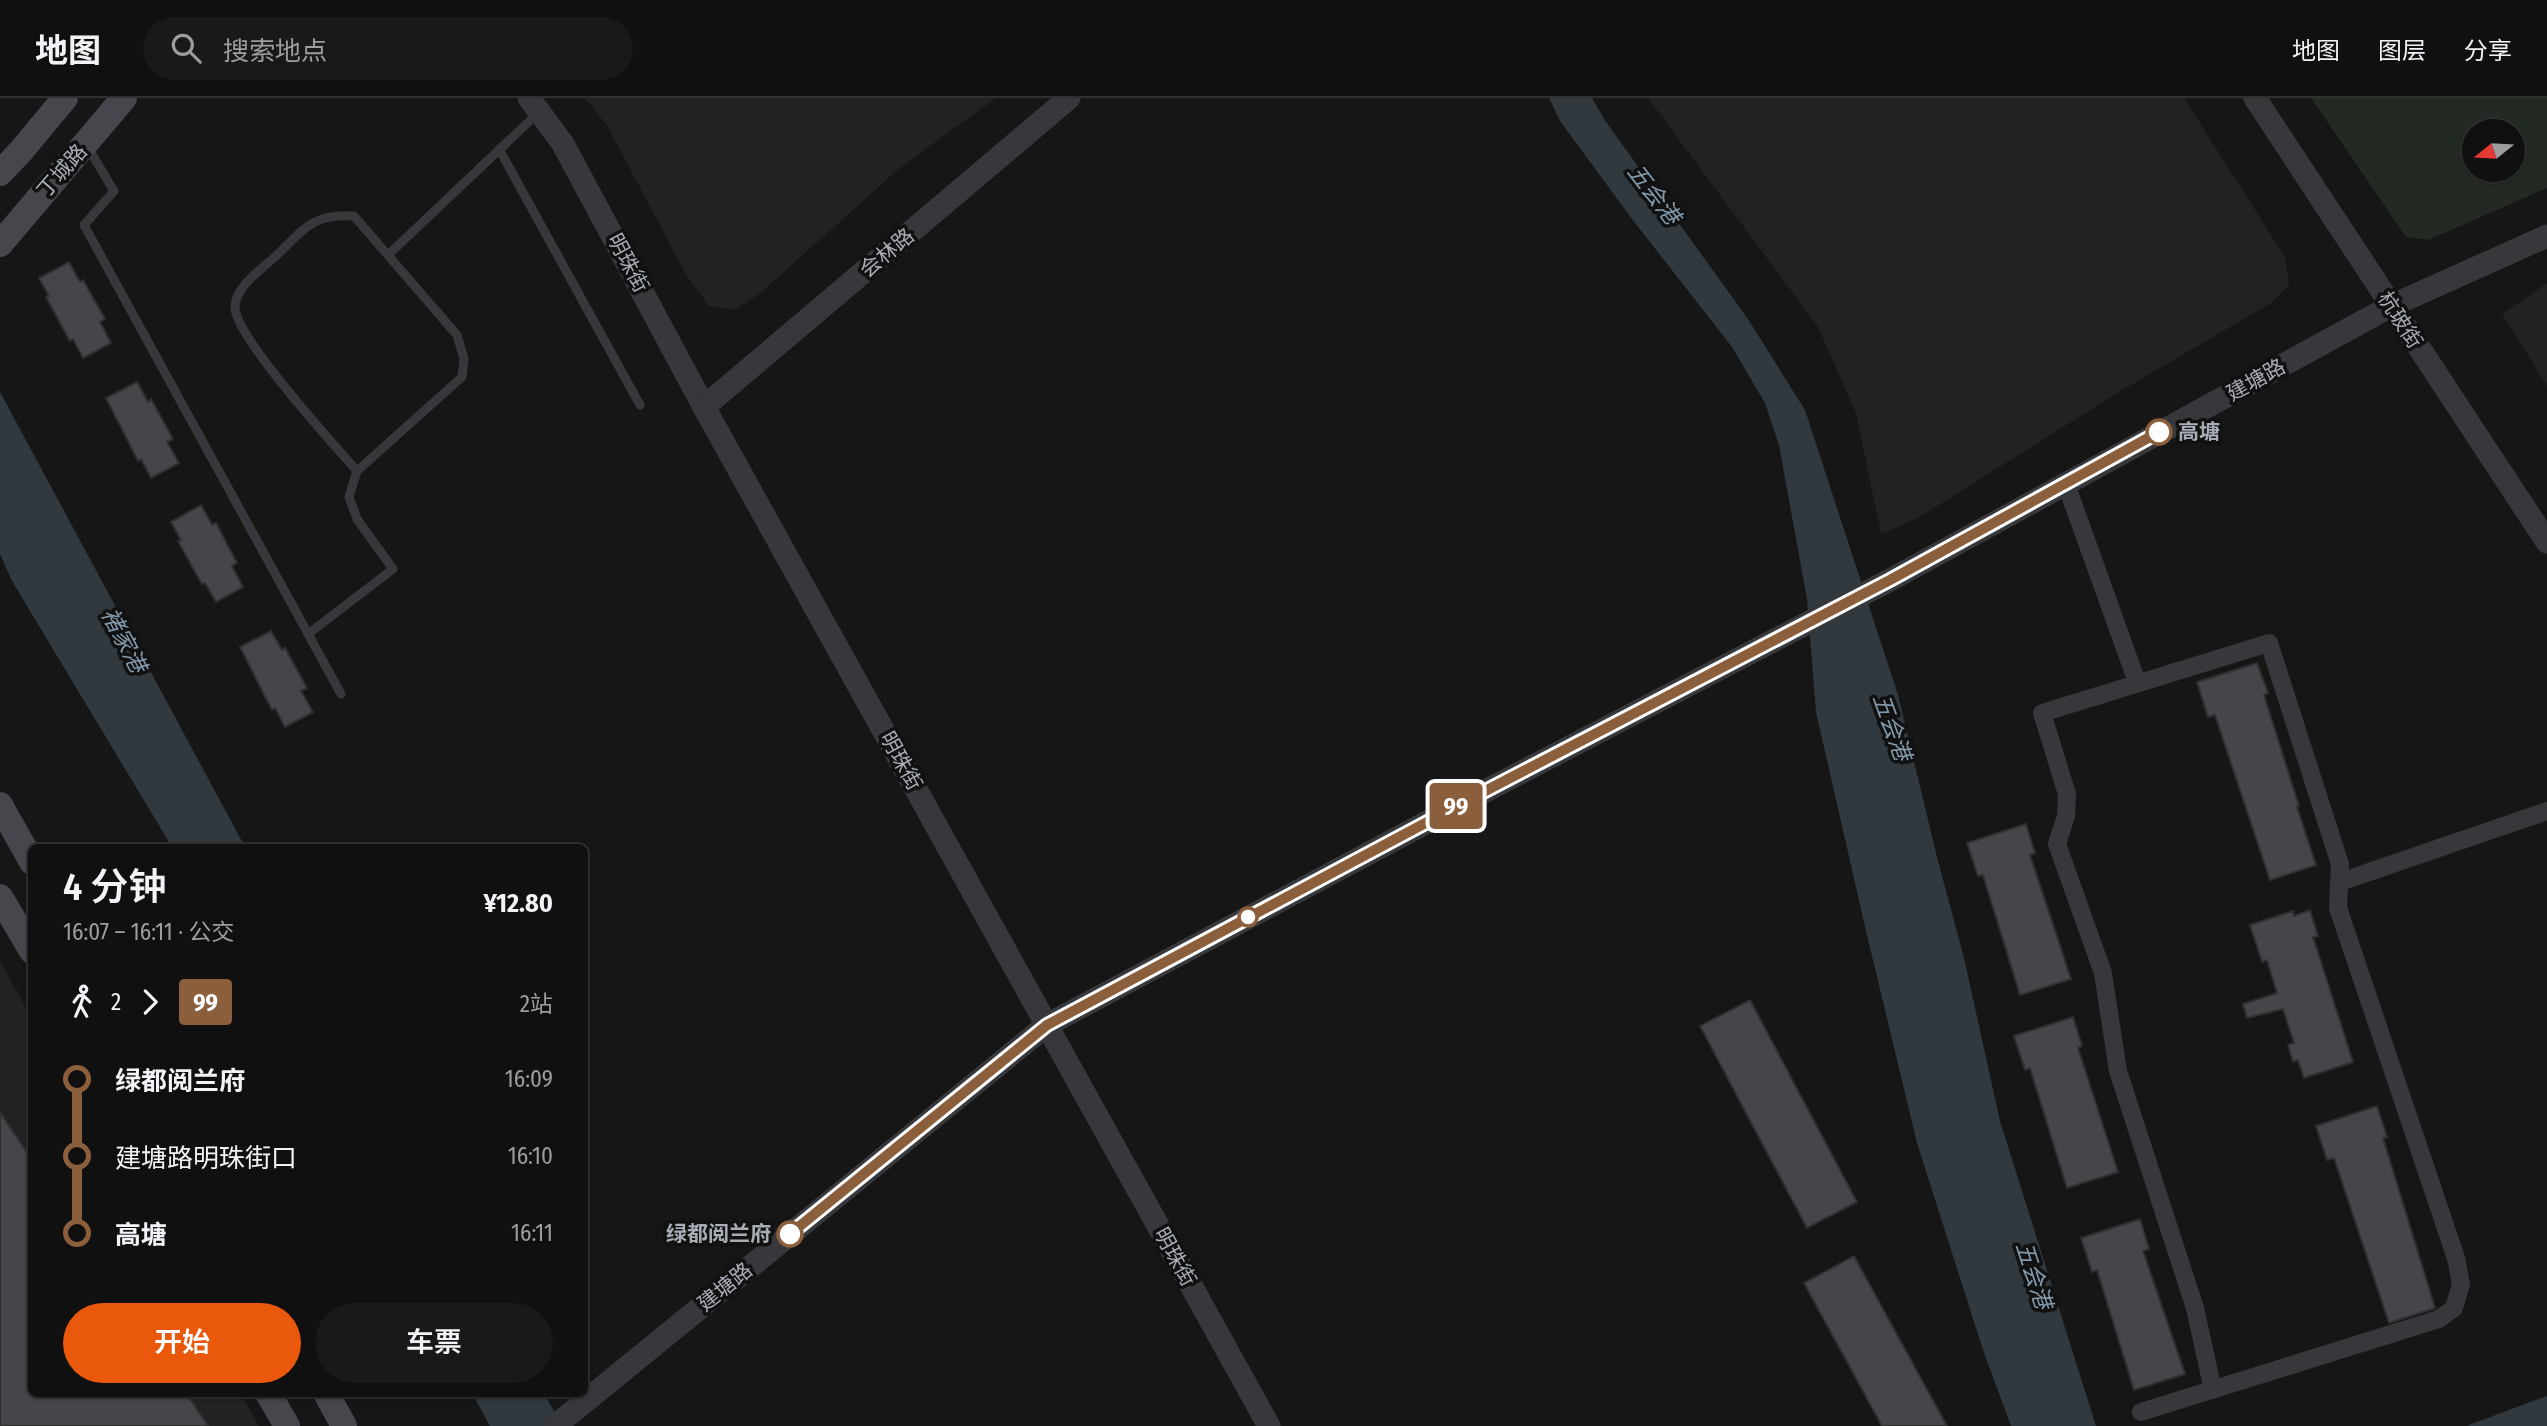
<!DOCTYPE html>
<html lang="zh">
<head>
<meta charset="utf-8">
<style>
  :root { --surface:#101011; --page:#19191a; --text:#f1f3f6; --muted:#9c9d9f; --line:#303031; --accent:#ea580c }
  body { margin:0; font-family:"Fira Sans Condensed","Noto Sans SC",sans-serif; background:var(--page); color:var(--text); height:100vh; display:flex; flex-direction:column; font-size:26px; white-space:nowrap }
  * { box-sizing:border-box; margin:0 }
  p { font-size:23px; color:var(--muted) }
  .icon { flex:none; width:38px; height:38px; fill:none; stroke:currentColor; stroke-width:2; stroke-linecap:round; stroke-linejoin:round }
  .map { position:relative; flex:1; overflow:hidden }
  .drawer { position:absolute; left:28px; top:746px; width:560px; height:553px; display:flex; flex-direction:column; background:var(--surface); border-radius:10px; box-shadow:0 2px 5px #0004,0 0 0 2px var(--line) }
  .drawer>* { flex:none }
  .badge { padding:0 14px; border-radius:5px; font-size:24px; line-height:46px }
  .needle { width:46px; rotate:252deg }
  .buttons { position:absolute; left:2462px; top:21px; display:grid; gap:14px }
  .buttons a { display:grid; place-items:center; width:63px; height:63px; border-radius:50%; background:var(--surface); box-shadow:0 2px 5px #0004,0 0 0 2px var(--line); font-size:35px }
  .map>.badge { position:absolute; translate:-50% -50%; box-shadow:0 0 0 4px #fff }
  .legs { display:flex; align-items:center; gap:10px; height:77px; padding:0 35px; font-size:23px }
  .legs p { margin-inline-start:auto }
  .overview { display:flex; align-items:center; justify-content:space-between; height:119px; padding:0 35px }
  h1 { font-size:38px; font-weight:600; line-height:52px }
  .cta { display:flex; gap:14px; margin-top:auto; padding:14px 35px }
  .cta a { flex:1; height:80px; border-radius:42px; background:var(--accent); color:#fff; font-size:28px; font-weight:600; line-height:80px; text-align:center }
  .cta a+a { background:var(--page); color:var(--text) }
  ul { padding:0 35px; list-style:none }
  li { display:flex; align-items:center; gap:24px; height:77px; font-size:26px }
  li i { display:grid; place-items:center; width:10px; height:100%; margin:0 9px; background:currentColor }
  li i::after { content:''; width:18px; height:18px; margin:-9px; border:5px solid; border-radius:50%; background:var(--surface) }
  li p { margin-inline-start:auto }
  li:first-child i { background:linear-gradient(#0000 50%,currentColor 0) }
  li:last-child i { background:linear-gradient(currentColor 50%,#0000 0) }
  header { display:flex; align-items:center; gap:42px; box-sizing:border-box; height:98px; padding:0 35px; background:var(--surface); border-bottom:2px solid var(--line) }
  header strong { font-size:33px }
  nav { display:flex; gap:38px; margin-inline-start:auto; font-size:24px }
  .search { width:490px; height:63px; background:var(--page); display:flex; align-items:center; gap:18px; box-sizing:border-box; padding:0 24px; border-radius:38px; color:var(--muted); font-size:26px }
  .map>svg:first-child { display:block }
</style>
</head>
<body>
<header>
<strong>地图</strong>
<div class="search"><svg class="icon" aria-label="search" viewBox="0 0 24 24"><circle cx="10" cy="10" r="6"/><path d="M15 15l6 6"/></svg>搜索地点</div>
<nav><a>地图</a><a>图层</a><a>分享</a></nav>
</header>
<div class="map">
<svg width="2547" height="1328" viewBox="0 0 2547 1328">
  <rect width="100%" height="100%" fill="#161617"/>
  <!-- built -->
  <g fill="#222224">
    <polygon points="585,0 996,0 901,69 758,197 735,212 709,208 685,175 608,29"/>
    <polygon points="1648,0 2184,0 2285,159 2289,187 2271,205 2119,294 1918,420 1881,436 1856,315 1818,229"/>
    <polygon points="2547,185 2547,288 2502,216"/>
    <polygon points="0,863 31,919 32,1295 240,1295 259,1328 0,1328"/>
  </g>
  <!-- green -->
  <path fill="#222a23" fill-rule="evenodd" d="M2311,0H2547V90L2428,142L2406,139ZM2474,33H2513V72H2474Z"/>
  <!-- water -->
  <g fill="#31393f">
    <polygon points="1549,0 1592,0 1606,24 1748,221 1805,312 1898,597 1937,759 1964,860 2000,1023 2096,1328 2011,1328 1983,1252 1917,1045 1866,833 1816,614 1807,501 1779,347 1765,305 1732,249 1632,121 1560,23"/>
    <polygon points="0,294 245,749 172,749 12,483 0,456"/>
    <polygon points="472,1295 544,1295 562,1328 490,1328"/>
    <polygon points="2547,1298 2547,1328 2466,1328"/>
  </g>
  <!-- building -->
  <g fill="#45464a" stroke="#303033" stroke-width="2">
    <polygon points="69,164 80,184 83,182 105,221 100,224 111,245 83,260 73,241 70,243 46,199 49,198 39,180"/>
    <polygon points="137,284 148,304 151,301 173,341 167,344 179,365 151,380 141,361 138,363 106,300"/>
    <polygon points="201,407 212,427 216,425 237,465 232,468 243,489 216,504 205,485 202,486 178,443 181,442 171,424"/>
    <polygon points="271,533 282,552 285,550 307,590 301,593 313,614 285,629 275,610 272,612 240,549"/>
    <polygon points="2257,565 2268,595 2264,597 2299,708 2297,709 2316,767 2270,782 2215,617 2208,619 2197,584"/>
    <polygon points="2026,726 2035,755 2030,757 2071,881 2020,897 1983,777 1978,778 1967,745"/>
    <polygon points="2310,812 2318,838 2313,839 2353,964 2304,980 2298,962 2293,964 2288,947 2294,945 2283,911 2247,920 2243,906 2277,895 2267,862 2262,864 2250,827 2293,813 2294,818"/>
    <polygon points="1750,902 1857,1104 1807,1130 1700,928"/>
    <polygon points="2073,919 2082,948 2078,950 2118,1074 2067,1090 2030,970 2025,972 2014,938"/>
    <polygon points="2377,1008 2387,1039 2383,1040 2435,1210 2389,1225 2334,1060 2327,1062 2316,1028"/>
    <polygon points="0,1014 32,1062 32,1295 186,1295 208,1328 0,1328"/>
    <polygon points="2140,1121 2149,1151 2143,1153 2185,1276 2134,1292 2097,1172 2092,1174 2081,1140"/>
    <polygon points="1854,1158 1947,1328 1882,1328 1804,1185"/>
  </g>
  <g fill="none" stroke-linecap="round" stroke-linejoin="round">
    <!-- service -->
    <g stroke="#37383c" stroke-width="9">
      <polyline points="87,48 114,93 84,127 341,596"/>
      <polyline points="499,51 640,307"/>
      <polyline points="388,157 539,14"/>
      <path d="M308,536L393,471L357,421L349,399L357,373L462,279L464,261L457,237L354,118C313,115 304,131 277,157C262,171 235,188 235,210C236,239 333,346 357,373"/>
    </g>
    <!-- minor -->
    <g stroke="#37383c" stroke-width="18">
      <polyline points="2066,386 2137,584"/>
      <polyline points="2340,784 2547,713"/>
      <polyline points="2141,1314 2439,1221 2454,1210 2461,1186 2456,1160 2338,810 2340,766 2269,545 2042,615 2067,696 2066,718 2057,746 2103,875 2118,973 2195,1210 2213,1292"/>
    </g>
    <!-- tertiary -->
    <g stroke="#37383c" stroke-width="23">
      <polyline points="529,0 563,46 704,309 1269,1328"/>
      <polyline points="2255,0 2547,444"/>
      <polyline points="704,309 1069,0"/>
      <polyline points="555,1328 1047,927 1491,690 1890,482 2391,208 2547,138"/>
    </g>
    <!-- secondary -->
    <g stroke="#46474c" stroke-width="26">
      <polyline points="0,75 21,53 65,0"/>
      <polyline points="0,146 124,0"/>
      <polyline points="0,707 32,764"/>
      <polyline points="0,799 32,853"/>
      <polyline points="268,1295 287,1328"/>
      <polyline points="326,1295 344,1328"/>
    </g>
  </g>
  <g fill="none" stroke-linecap="round" stroke-linejoin="round">
    <defs>
      <polyline id="line-1" points="790,1136 1047,927 1491,690 1890,482 2159,334"/>
    </defs>
    <!-- line-1 casing -->
    <use href="#line-1" stroke="#fff" stroke-width="16"/>
    <!-- line-1 -->
    <use href="#line-1" stroke="#8b5e3c" stroke-width="10"/>
  </g>
  <!-- markers -->
  <g fill="#fff" stroke="#8b5e3c" stroke-width="3.5">
    <circle cx="2159" cy="334" r="12"/>
    <circle cx="1248" cy="819" r="9"/>
    <circle cx="790" cy="1136" r="12"/>
  </g>
  <g text-anchor="middle" stroke-width="7" stroke-linejoin="round" paint-order="stroke">
    <!-- street labels -->
    <g font-size="21" fill="#a9adb6" stroke="#111112">
      <text transform="translate(62 73) rotate(-49)" y="7">丁城路</text>
      <text transform="translate(887 155) rotate(-40)" y="7">会林路</text>
      <text transform="translate(628 165) rotate(62)" y="7">明珠街</text>
      <text transform="translate(2400 222) rotate(57)" y="7">杭玻街</text>
      <text transform="translate(2256 282) rotate(-29)" y="7">建塘路</text>
      <text transform="translate(901 663) rotate(61)" y="7">明珠街</text>
      <text transform="translate(1175 1159) rotate(61)" y="7">明珠街</text>
      <text transform="translate(725 1189) rotate(-39)" y="7">建塘路</text>
    </g>
    <!-- stop labels -->
    <g font-size="21" font-weight="bold" fill="#a9adb6" stroke="#111112" text-anchor="start">
      <text x="2178" y="341">高塘</text>
      <text x="771" y="1143" text-anchor="end">绿都阅兰府</text>
    </g>
    <!-- water labels -->
    <g font-size="23" font-style="italic" fill="#849bad" stroke="#111112">
      <text transform="translate(1654 96) rotate(52)" y="8">五会港</text>
      <text transform="translate(124 542) rotate(62)" y="8">褚家港</text>
      <text transform="translate(1892 629) rotate(70)" y="8">五会港</text>
      <text transform="translate(2034 1177) rotate(72)" y="8">五会港</text>
    </g>
  </g>
</svg>
<div class="buttons">
<a><svg class="needle" viewBox="-14 -14 28 28"><path d="M0-13l5 13h-10z" fill="#e53935"/><path d="M0 13l5-13h-10z" fill="#9c9d9f"/></svg></a>
</div>
<b class="badge" style="left:1456px;top:708px;background:#8b5e3c;color:#fff">99</b>
<section class="drawer">
<div class="overview"><div><h1>4 分钟</h1><p>16:07 – 16:11 · 公交</p></div><b>¥12.80</b></div>
<div class="legs"><svg class="icon" aria-label="walk" viewBox="0 0 24 24"><circle cx="13" cy="4" r="2"/><path d="M13 8l-2 6 4 7M11 14l-3 7M7 12l3-4h3l4 4"/></svg>2<svg class="icon" aria-label="forward" viewBox="0 0 24 24"><path d="M9 5l7 7-7 7"/></svg><b class="badge" style="background:#8b5e3c;color:#fff">99</b><p>2站</p></div>
<ul>
<li><i style="color:#8b5e3c"></i><b>绿都阅兰府</b><p>16:09</p></li>
<li><i style="color:#8b5e3c"></i><span>建塘路明珠街口</span><p>16:10</p></li>
<li><i style="color:#8b5e3c"></i><b>高塘</b><p>16:11</p></li>
</ul>
<div class="cta"><a>开始</a><a>车票</a></div>
</section>
</div>
</body>
</html>
